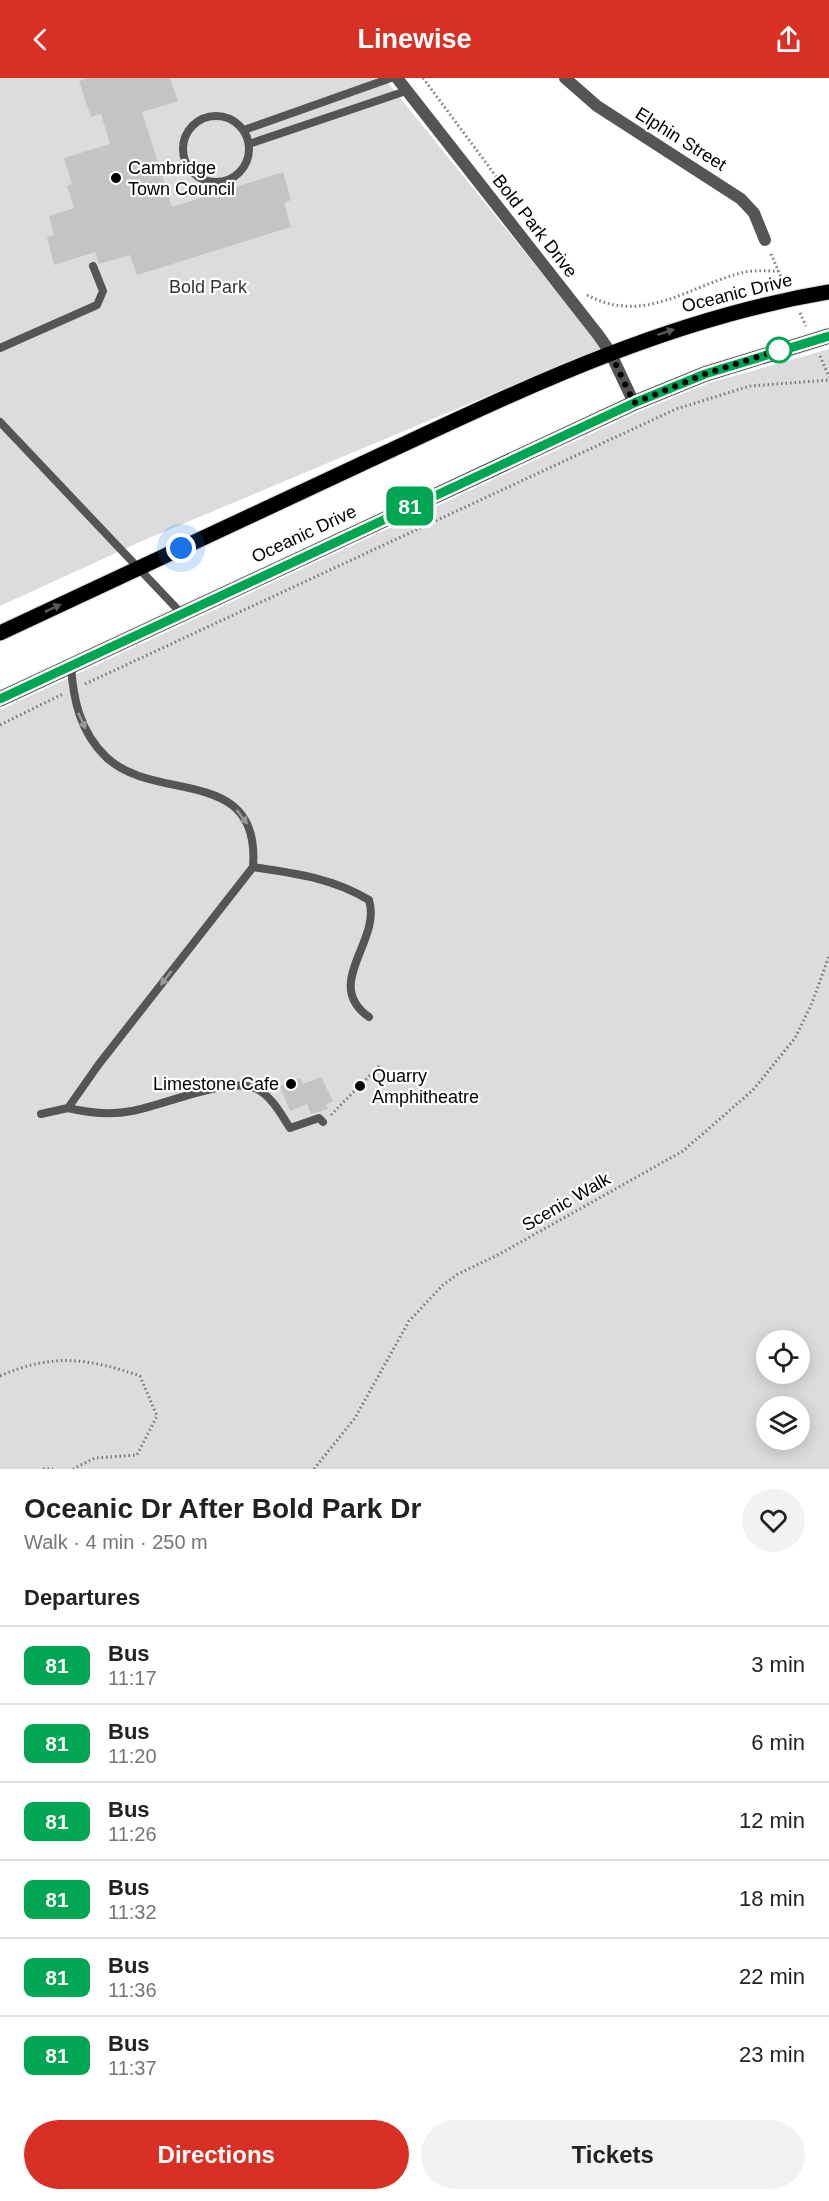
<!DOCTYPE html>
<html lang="en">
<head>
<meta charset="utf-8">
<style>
  :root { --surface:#fff; --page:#f2f2f2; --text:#222; --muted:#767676; --line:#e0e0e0; --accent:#d93025 }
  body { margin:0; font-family:Helvetica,sans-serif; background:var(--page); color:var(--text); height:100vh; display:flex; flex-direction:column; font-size:22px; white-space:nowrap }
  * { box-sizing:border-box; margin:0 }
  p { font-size:20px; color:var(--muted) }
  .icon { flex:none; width:33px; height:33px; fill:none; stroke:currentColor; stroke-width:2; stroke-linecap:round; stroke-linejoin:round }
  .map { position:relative; height:1391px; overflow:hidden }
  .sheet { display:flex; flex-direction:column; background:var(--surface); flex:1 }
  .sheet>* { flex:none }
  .badge { padding:0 12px; border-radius:9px; font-size:21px; line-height:39px }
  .fabs { position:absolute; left:756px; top:1252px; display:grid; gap:12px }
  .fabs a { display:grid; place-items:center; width:54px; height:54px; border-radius:50%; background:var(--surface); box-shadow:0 3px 15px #0003; font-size:30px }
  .you { position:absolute; width:30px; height:30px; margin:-15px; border:4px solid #fff; border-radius:50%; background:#1a73e8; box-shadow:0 0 0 9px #1a73e833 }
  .map>.badge { position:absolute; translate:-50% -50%; box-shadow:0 0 0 3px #fff }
  h2 { padding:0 24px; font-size:22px; line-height:54px }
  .round { display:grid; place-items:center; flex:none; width:63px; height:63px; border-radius:32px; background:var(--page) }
  .headline { display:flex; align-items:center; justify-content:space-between; height:102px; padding:0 24px }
  h1 { font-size:28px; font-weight:600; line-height:45px }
  .primary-button { display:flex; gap:12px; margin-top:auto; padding:12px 24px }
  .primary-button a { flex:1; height:69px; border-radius:36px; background:var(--accent); color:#fff; font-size:24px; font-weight:600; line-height:69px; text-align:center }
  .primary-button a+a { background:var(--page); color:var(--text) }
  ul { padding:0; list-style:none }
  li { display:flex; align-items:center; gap:18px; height:78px; padding:0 24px; border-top:2px solid var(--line) }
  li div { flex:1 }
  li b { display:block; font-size:22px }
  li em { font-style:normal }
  li .badge { min-width:66px; font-weight:700; text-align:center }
  header { display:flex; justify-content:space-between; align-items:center; height:78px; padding:0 24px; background:var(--accent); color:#fff; font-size:27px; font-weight:600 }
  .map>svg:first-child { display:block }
</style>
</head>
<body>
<header><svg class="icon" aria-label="back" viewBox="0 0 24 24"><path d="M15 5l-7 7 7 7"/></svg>Linewise<svg class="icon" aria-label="share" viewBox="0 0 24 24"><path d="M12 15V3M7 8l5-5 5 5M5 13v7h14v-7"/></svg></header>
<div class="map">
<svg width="829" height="1391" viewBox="0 0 829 1391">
  <rect width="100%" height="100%" fill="#fff"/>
  <!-- green -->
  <g fill="#dcdcdc" fill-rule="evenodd">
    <polygon points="0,0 384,0 602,270 142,463 0,528"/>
    <path d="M829,271V1391H0V632L638,334L709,305ZM766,1263H800V1296H766ZM766,1329H800V1362H766Z"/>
  </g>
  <!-- building -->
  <g fill="#c4c4c4">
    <polygon points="87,0 170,0 178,23 142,34 172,129 283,94 291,122 284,125 291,149 137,197 130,177 99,186 95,174 54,187 47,159 54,157 49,138 74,130 67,108 72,106 64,80 110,66 101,36 91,39 79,3"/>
    <polygon points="321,999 333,1023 326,1026 328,1031 311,1036 307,1026 290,1033 280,1008 300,1000 303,1006"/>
  </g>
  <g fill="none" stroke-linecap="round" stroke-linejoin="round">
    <defs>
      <g id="primary">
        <path d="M0,555C129,495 258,434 387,374C531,307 671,240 829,214"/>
        <polyline points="0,621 634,325 705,296 829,258"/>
      </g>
    </defs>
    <!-- primary casing -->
    <use href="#primary" stroke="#dbdbdb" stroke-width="17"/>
    <!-- path -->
    <g stroke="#777" stroke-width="3" stroke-dasharray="1.5 3" stroke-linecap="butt">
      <polyline points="423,0 501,105"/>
      <polyline points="771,176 784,206"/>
      <path d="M587,217C645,248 689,207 745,194C755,192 767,193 778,193"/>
      <polyline points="800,235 806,248"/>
      <polyline points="820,278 829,299"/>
      <polyline points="85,606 676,331 750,308 829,302"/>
      <polyline points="0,647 63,616"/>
      <polyline points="331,1037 381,986"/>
      <path d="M0,1298C52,1275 88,1280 140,1298L157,1338L137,1377L95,1380L73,1391"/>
      <polyline points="43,1391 53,1391"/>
      <polyline points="314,1391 355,1340 409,1243 443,1207 458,1196 496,1178 683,1073 753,1012 795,960 812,925 829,878"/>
    </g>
    <!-- service -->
    <g stroke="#555" stroke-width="8">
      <circle cx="216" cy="71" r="33"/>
      <polyline points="244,52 391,0"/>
      <polyline points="249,66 406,13"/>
      <polyline points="0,270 97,227 103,213 93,188"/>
      <polyline points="0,344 181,535"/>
      <path d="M253,789C294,795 333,800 369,822C382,863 322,906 369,939"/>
      <path d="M68,1030C89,1035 111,1037 132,1033C162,1028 231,997 257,1011C272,1019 281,1036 290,1050L319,1040L323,1044"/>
      <path d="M41,1036L68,1030L99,986L253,789C261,686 155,726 106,679C80,654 73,621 71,587"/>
    </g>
    <!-- minor -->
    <polyline stroke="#555" stroke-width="12" points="565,0 597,28 741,121 754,135 765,162"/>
    <!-- tertiary -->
    <polyline stroke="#555" stroke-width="12" points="397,0 599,258 610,274 634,325"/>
    <!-- primary -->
    <use href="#primary" stroke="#000" stroke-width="15"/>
  </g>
  <!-- one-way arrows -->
  <defs><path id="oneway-solid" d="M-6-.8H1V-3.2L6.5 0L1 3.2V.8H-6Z" transform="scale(1.5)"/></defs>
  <g fill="#595959">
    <use href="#oneway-solid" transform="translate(666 254) rotate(-18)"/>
    <use href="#oneway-solid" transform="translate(53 530) rotate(-25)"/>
  </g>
  <g fill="#999">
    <use href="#oneway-solid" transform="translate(82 643) rotate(65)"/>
    <use href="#oneway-solid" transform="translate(242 739) rotate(53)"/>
    <use href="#oneway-solid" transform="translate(166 900) rotate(128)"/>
  </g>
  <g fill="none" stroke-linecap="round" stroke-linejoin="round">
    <defs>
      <polyline id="line" points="0,621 634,325 705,296 829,258"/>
    </defs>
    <!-- line casing -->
    <use href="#line" stroke="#fff" stroke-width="14"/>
    <!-- line -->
    <use href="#line" stroke="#00a651" stroke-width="9"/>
    <!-- walk -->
    <polyline stroke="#000" stroke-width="6" stroke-dasharray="0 10.8" points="181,470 610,274 634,325 705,296 779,272"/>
  </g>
  <!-- markers -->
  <g fill="#000" stroke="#fff" stroke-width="2">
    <circle cx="116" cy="100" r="6"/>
    <circle cx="291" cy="1006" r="6"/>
    <circle cx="360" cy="1008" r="6"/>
  </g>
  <circle fill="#fff" stroke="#00a651" stroke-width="3" cx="779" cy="272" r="12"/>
  <g text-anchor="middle" stroke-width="4.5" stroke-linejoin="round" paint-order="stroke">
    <!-- street labels -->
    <g font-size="18" fill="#000" stroke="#fff">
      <text transform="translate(681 61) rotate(32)" y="6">Elphin Street</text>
      <text transform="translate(535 148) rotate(52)" y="6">Bold Park Drive</text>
      <text transform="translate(737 215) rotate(-14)" y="6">Oceanic Drive</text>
      <text transform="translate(304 456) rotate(-25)" y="6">Oceanic Drive</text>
      <text transform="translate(566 1124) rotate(-30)" y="6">Scenic Walk</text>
    </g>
    <!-- poi labels -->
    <g font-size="18" fill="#000" stroke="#fff" text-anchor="start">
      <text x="128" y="96">Cambridge<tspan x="128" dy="21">Town Council</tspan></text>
      <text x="372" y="1004">Quarry<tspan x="372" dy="21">Amphitheatre</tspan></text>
      <text x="279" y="1012" text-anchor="end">Limestone Cafe</text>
    </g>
    <!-- park labels -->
    <g font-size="18" fill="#333" stroke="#fff">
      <text x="208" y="215">Bold Park</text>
    </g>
  </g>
</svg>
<div class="fabs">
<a><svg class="icon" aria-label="locate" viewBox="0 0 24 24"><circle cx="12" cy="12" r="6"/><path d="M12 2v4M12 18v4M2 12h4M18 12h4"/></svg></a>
<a><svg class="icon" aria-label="layers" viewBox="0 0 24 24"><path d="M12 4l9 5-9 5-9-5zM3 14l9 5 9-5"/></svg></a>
</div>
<div class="you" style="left:181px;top:470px"></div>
<b class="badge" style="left:410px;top:428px;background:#00a651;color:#fff">81</b>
</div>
<section class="sheet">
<div class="headline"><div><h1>Oceanic Dr After Bold Park Dr</h1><p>Walk · 4 min · 250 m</p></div><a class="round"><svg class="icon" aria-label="heart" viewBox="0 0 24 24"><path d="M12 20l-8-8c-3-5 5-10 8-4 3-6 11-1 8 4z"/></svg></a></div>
<h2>Departures</h2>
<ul>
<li><span class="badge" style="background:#00a651;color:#fff">81</span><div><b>Bus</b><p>11:17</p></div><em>3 min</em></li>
<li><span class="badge" style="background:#00a651;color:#fff">81</span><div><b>Bus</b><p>11:20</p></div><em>6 min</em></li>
<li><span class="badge" style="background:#00a651;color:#fff">81</span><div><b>Bus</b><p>11:26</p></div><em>12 min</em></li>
<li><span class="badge" style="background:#00a651;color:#fff">81</span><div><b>Bus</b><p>11:32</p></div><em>18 min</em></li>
<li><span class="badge" style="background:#00a651;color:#fff">81</span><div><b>Bus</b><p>11:36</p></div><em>22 min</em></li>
<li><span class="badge" style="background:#00a651;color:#fff">81</span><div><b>Bus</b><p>11:37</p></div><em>23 min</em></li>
</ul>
<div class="primary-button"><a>Directions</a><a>Tickets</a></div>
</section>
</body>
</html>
